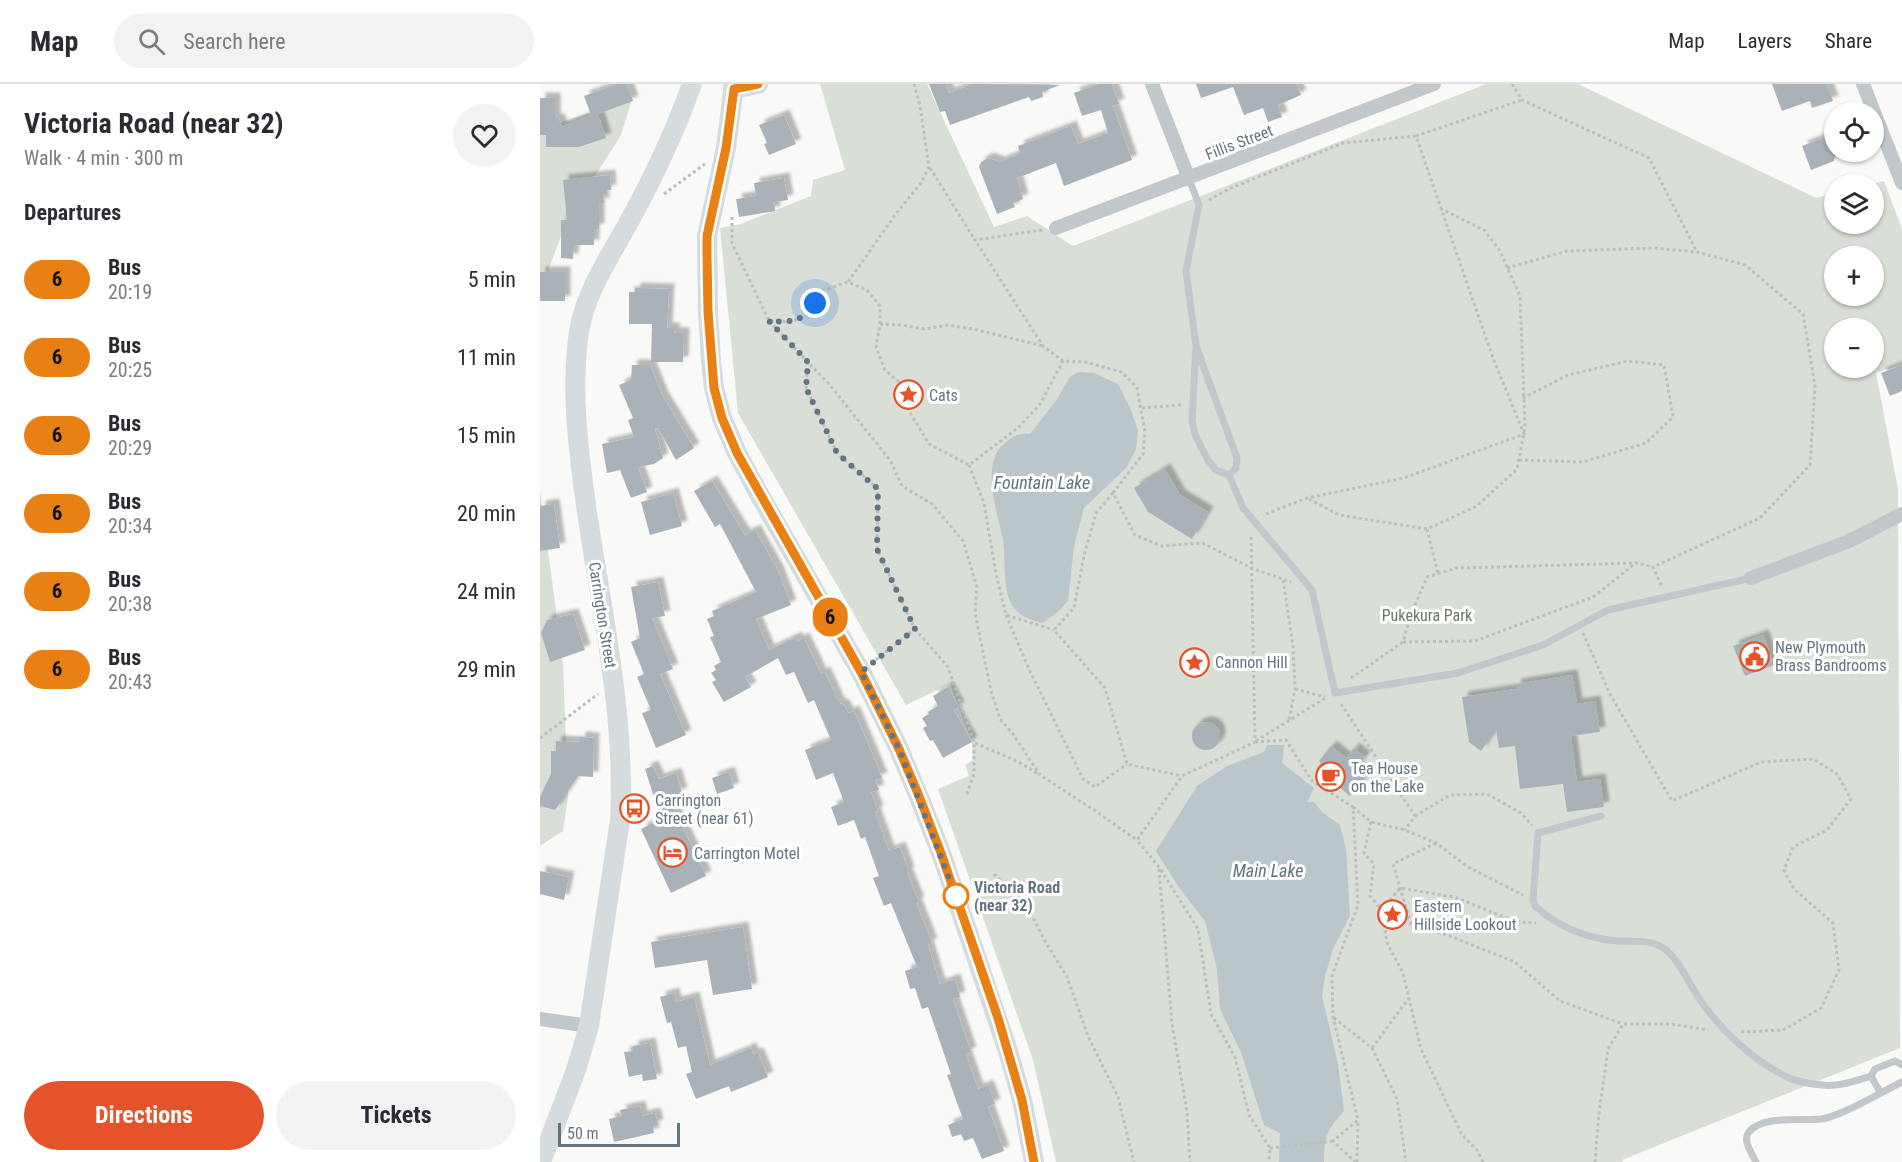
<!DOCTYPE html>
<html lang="en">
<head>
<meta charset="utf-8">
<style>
  :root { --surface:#fff; --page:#f2f2f3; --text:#2b2b33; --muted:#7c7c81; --line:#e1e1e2; --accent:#e5532b }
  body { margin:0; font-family:"Roboto Condensed",sans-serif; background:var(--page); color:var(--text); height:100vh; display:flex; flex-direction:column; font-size:22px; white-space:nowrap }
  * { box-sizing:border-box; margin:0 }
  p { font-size:20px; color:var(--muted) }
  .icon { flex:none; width:33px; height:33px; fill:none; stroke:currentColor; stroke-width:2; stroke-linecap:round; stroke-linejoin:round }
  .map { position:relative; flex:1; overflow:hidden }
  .side { display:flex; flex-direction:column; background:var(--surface); width:540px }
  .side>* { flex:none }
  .badge { padding:0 12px; border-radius:20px; font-size:21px; line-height:39px }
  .tools { position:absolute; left:1284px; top:18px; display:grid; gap:12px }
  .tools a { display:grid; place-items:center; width:60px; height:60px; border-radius:50%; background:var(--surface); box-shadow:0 2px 4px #0004; font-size:30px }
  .scale { position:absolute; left:18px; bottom:15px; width:122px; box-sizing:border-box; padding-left:6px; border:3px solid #647582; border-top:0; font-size:16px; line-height:21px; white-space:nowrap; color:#647582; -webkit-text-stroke:4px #fff; paint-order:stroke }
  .you { position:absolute; width:30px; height:30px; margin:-15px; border:4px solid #fff; border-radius:50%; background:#1a73e8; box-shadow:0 0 0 9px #1a73e833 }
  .map>.badge { position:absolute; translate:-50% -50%; box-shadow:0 0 0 3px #fff }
  h2 { padding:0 24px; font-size:22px; line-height:54px }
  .round { display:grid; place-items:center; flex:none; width:63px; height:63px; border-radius:32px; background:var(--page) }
  .summary { display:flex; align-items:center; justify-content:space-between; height:102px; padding:0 24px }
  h1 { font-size:28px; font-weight:700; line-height:45px }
  .cta { display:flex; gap:12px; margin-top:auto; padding:12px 24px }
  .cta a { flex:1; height:69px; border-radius:36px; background:var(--accent); color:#fff; font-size:24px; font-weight:700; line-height:69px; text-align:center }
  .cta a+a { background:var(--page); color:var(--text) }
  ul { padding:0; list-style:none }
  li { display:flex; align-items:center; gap:18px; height:78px; padding:0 24px }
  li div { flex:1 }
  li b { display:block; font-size:22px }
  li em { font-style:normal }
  li .badge { min-width:66px; font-weight:700; text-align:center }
  header { display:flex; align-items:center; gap:36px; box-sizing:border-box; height:84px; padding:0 30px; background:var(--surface); border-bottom:2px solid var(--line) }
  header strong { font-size:28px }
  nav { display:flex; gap:33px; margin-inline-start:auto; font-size:21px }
  .search { width:420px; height:54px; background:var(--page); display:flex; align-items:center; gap:15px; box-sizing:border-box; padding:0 21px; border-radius:33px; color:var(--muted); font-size:22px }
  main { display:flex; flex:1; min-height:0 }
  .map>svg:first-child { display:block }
</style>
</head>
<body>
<header>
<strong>Map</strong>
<div class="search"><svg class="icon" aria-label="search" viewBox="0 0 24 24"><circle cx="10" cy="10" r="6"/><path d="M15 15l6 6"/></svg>Search here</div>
<nav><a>Map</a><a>Layers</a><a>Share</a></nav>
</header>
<main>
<section class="side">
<div class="summary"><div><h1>Victoria Road (near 32)</h1><p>Walk · 4 min · 300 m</p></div><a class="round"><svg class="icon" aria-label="heart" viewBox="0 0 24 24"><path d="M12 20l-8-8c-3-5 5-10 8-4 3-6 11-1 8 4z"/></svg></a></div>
<h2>Departures</h2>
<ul>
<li><span class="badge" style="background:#e88013;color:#111">6</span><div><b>Bus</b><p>20:19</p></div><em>5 min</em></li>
<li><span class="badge" style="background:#e88013;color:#111">6</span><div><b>Bus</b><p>20:25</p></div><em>11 min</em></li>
<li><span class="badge" style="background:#e88013;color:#111">6</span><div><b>Bus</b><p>20:29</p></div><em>15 min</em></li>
<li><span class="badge" style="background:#e88013;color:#111">6</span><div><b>Bus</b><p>20:34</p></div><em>20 min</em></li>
<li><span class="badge" style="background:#e88013;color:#111">6</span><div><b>Bus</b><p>20:38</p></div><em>24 min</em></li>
<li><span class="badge" style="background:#e88013;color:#111">6</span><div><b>Bus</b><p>20:43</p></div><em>29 min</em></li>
</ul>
<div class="cta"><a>Directions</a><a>Tickets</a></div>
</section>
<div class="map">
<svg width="1362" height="1078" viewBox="0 0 1362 1078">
  <defs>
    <filter id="shadow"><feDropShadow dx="5.5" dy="-5.5" stdDeviation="1.5" flood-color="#0004"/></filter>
  </defs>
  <rect width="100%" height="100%" fill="#f9f9f7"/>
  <!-- green -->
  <g fill="#d9ded6" fill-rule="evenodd">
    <path d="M280,0H387L454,143L487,132L533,162L946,0H1038L1276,114L1294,110V140H1334V100H1331L1344,97L1362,145V280L1336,289L1358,405L1360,964L1082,1076L1083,1078H516L493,976L398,705L429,692L425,681L433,676L432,658L410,600L366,621L198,329L180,144L201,140L271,112L273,96L305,86ZM1294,172H1334V212H1294ZM1294,244H1334V284H1294Z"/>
    <polygon points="92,15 81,51 27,136 0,208 0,45"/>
    <polygon points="0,406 23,580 28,713 23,747 0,762"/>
  </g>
  <!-- water -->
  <g fill="#bac6ca">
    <path d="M538,288L554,289L578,300L591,326L598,347L596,365L587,383L544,424L534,462L528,517L517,529L502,539C491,536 481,533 474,524C462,509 466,475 463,456C458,429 439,379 465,359C472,352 480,349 490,350L515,318L530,293Z"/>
    <path d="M727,661H744L742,679L774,704L767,718H774L783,729L800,741L806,765L810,832L793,865L785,892L782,912L798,980L804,1027C787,1046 784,1052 784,1078H739L740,1049L724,1041L701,968L680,925L677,885L665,837L640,805L616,767L657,702L687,682L724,668Z"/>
  </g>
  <!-- building -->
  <g fill="#a9b2b8" filter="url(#shadow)">
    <polygon points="77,0 87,0 93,17 58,30 66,54 39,63 6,63 6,51 0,51 0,14 15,14 15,35 19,35 22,43 51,31 44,12"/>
    <polygon points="389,0 406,0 409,9 433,0 520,1 502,8 503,13 491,17 489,13 410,41 405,27 400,28"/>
    <polygon points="559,0 572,0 579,20 573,22 592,76 524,102 516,79 477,94 483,115 473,119 475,123 457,130 439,83 441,78 448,74 460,78 480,69 478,62 531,42 538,60 568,49 561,26 542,32 534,9"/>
    <polygon points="656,0 756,0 761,11 738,21 742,33 728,38 723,24 704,31 693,3 661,14"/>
    <polygon points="1232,0 1287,0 1293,17 1272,24 1270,17 1242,27"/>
    <polygon points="244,31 256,60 229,71 224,60 227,59 219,41"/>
    <polygon points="1294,50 1294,77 1271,86 1262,62"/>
    <polygon points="70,91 71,106 66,106 66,110 63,110 64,119 59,119 59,145 54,145 54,161 34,161 33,175 21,174 21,136 27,136 23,96"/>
    <polygon points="244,94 248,116 234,118 235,127 199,133 196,115 216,112 214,99"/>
    <rect x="0" y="188" width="25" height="29"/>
    <polygon points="95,204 129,205 127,244 135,244 134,249 144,249 143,278 111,278 112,240 89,240 89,208 95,208"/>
    <polygon points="92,281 110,281 123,313 154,364 136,376 118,344 115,345 123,374 114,380 98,383 107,408 91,414 80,386 67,389 62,360 94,353 88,336 93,334 79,301 91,296"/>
    <polygon points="1362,281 1362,307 1350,312 1341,289"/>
    <polygon points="625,385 640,411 668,428 652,455 608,428 594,404"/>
    <polygon points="172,397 205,451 215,446 238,487 251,521 216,535 229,566 256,553 258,557 264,554 281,590 285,588 299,619 304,621 308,629 314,627 331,667 342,694 335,696 339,706 331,708 338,727 335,728 349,767 360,763 369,788 367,789 379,818 376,819 392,859 388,861 400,900 415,895 420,913 413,915 431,968 426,970 438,1005 448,1001 455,1020 448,1023 464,1067 442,1075 433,1054 424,1057 421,1050 412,1053 408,1041 423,1035 407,991 411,990 388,923 382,925 375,904 370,905 365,887 377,883 351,819 344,822 333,794 339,792 325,753 321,755 314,736 298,742 291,723 304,718 293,689 276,696 265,666 291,656 274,616 268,619 254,588 246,591 238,574 205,593 211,603 184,618 172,598 176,596 171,589 176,586 174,582 181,578 170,553 174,552 167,535 174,532 172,527 216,508 180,440 175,443 154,407"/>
    <polygon points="133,409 142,442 110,451 101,418"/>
    <polygon points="14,420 20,464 0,467 0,422"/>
    <polygon points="118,498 125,532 112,534 133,585 120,590 146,651 116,664 102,629 111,626 97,593 104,590 91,558 100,554 91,503"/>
    <polygon points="33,530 45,566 10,578 1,549 7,536"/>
    <polygon points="1223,551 1234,581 1205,592 1193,562"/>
    <polygon points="1032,591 1037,620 1055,617 1060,648 1031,652 1037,698 1060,695 1064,723 1027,728 1023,700 980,705 975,662 959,664 956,645 941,667 929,658 922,613 976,605 976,600"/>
    <polygon points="408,603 419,623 414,626 432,658 403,674 393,656 390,657 383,644 387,642 382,634 389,630 388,628 398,622 393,612"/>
    <circle cx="666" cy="652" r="14"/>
    <polygon points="40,653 54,654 53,693 38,692 15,726 0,722 0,713 11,690 11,667 16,667 16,657 40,658"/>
    <polygon points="791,662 806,674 814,664 825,673 817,682 827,691 810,712 777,684 781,679 779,677"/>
    <polygon points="113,682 119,695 136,689 142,709 128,713 166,792 131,809 101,745 121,735 105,685"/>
    <polygon points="189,688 194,704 177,710 172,694"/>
    <polygon points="0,787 29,793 24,816 0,810"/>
    <polygon points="203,843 212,905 173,911 167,876 115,884 111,858"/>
    <polygon points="134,909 136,918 154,913 170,981 211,964 213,970 218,969 228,993 191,1008 189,1002 156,1015 146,990 152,988 146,962 138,964 131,938 127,939 120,913"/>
    <polygon points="110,959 117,995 103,997 102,990 89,993 84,968 93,967 93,962"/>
    <polygon points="100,1022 102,1032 115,1029 118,1041 113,1042 114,1049 74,1058 69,1035 82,1032 80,1026"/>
  </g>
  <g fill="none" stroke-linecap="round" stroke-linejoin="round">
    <!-- path -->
    <g stroke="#babec1" stroke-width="3" stroke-dasharray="3 3" stroke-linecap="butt">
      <polyline points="374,0 380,22 389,83 381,99 355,131 308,198 327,206 340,222 340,240 336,263 345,286 359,298 366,322 389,360 429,381 479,343 500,320 523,277"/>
      <polyline points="972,0 982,16 1109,74 1157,168"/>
      <polyline points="876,52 982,16"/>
      <polyline points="390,84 435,156"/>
      <polyline points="124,110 165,80"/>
      <polyline points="669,116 691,104 803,59 876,52 953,274 984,350 864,394 767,414 723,431"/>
      <polyline points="192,133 192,159 229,237 251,238 267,231 282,207 308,198"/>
      <polyline points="502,146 435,156 503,262 523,277 545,278 582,288 597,304 605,348 603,370 573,409 595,451 622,462 663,459 711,484 751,498"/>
      <polyline points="967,184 1027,167 1114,164 1157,168 1205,181 1263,230 1275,302 1270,381 1220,434 1113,483 1122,503"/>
      <polyline points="229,237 289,300 350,376 362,402 392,420 423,457 437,503 435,529 451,607 460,635 473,650 500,691 554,726 597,756"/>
      <polyline points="340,240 362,241 384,245 408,241 438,246 503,262"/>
      <polyline points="268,278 266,304 297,369 338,405 337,465 375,545 333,578"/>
      <polyline points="602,324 642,321"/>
      <polyline points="979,376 1043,378 1106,359 1133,333 1124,281 1088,277 1028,291 983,314"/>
      <polyline points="429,381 444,419 456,490 466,531 514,546"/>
      <polyline points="573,409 556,429 544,472 534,524 514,546 565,604 587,680 642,692"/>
      <polyline points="769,415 799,431 887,445 937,422 977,385 985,343 980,212 960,167 944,146 901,125"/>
      <polyline points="887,445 898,489"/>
      <polyline points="711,453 715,658 642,692 597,756 619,783 658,845 671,930 695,973 709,1031 730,1064 729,1078"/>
      <polyline points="743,496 753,562 755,605 749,636"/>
      <polyline points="466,531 488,583 543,695 555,703 587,680"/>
      <polyline points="375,545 408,583 434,659 434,690 426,712"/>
      <polyline points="1043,549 1070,610 1132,717 1221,678 1273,675 1297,690 1311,715 1287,746 1253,763 1244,786 1254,805 1293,839 1299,886 1281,924 1243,946 1201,948"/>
      <polyline points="863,558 935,557 1053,513 1096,479"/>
      <polyline points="811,594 863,558 870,533 887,493 917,484 1097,479 1113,483"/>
      <polyline points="755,605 785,613"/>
      <polyline points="801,620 875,732 865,746"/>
      <polyline points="0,654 58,610"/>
      <polyline points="716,657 787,613"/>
      <polyline points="715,658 746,656 772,697 813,723 818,821 792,892 793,933 818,1036 793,1057 815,1078"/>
      <path d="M435,659C457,669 479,676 498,690"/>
      <polyline points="813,723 831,738 865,746 896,759 928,783 983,811"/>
      <polyline points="875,732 910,711 947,710 981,729 992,741"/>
      <polyline points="831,738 824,769 834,780 830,812 842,826"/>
      <polyline points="896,759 853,780 871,840 907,851 975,878 1020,917 1083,940"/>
      <polyline points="619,785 632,940 647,1028 650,1078"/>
      <polyline points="454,790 486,820 505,857 527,893 548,952 578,1013 594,1078"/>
      <polyline points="794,934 832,964 857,1015 866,1078"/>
      <polyline points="832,964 869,914"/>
      <polyline points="730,1064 793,1057"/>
      <polyline points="817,1078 818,1036"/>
      <polyline points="943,1078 937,1066 922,1051 881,965 863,889 847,859 842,826 860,804 914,813 977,838 996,839"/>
      <polyline points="1055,1078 1059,1029 1068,965 1083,940 1131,940 1168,946"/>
    </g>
    <!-- lane -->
    <g stroke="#c2c7cb" stroke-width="7">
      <polyline points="649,95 659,121 646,187 656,262 652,337 656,353 668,376 676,386 689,391 696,384 697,374 656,262"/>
      <polyline points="689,391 703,424 772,506 795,609 918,589 1003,561 1068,526 1211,494"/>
      <path d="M1061,732L998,749L993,816L995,822C1016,842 1048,855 1077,857C1092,858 1108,855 1122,863C1137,872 1147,896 1157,911C1177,943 1212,976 1247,993C1257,998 1271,1000 1282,1001C1299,1003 1315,997 1331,992L1340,1008"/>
      <polyline points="1331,992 1335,985 1355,977 1362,981"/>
      <path d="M1216,1078C1212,1070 1202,1056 1209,1048C1222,1031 1262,1037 1281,1035C1300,1033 1343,1007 1362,998"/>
    </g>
    <!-- street -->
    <g stroke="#c2c7cb" stroke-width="14">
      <polyline points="612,0 649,95"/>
      <polyline points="1323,0 1362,99"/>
      <polyline points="516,144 894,0"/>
      <polyline points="1211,494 1307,458 1362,430"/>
      <polyline points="0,935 49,942"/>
    </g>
    <!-- secondary -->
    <g stroke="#d6dbde" stroke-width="20">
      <polyline points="194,0 186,64 167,152 168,228 171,277 174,304 182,334 197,369 219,410 321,588 359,665 379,713 401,769 468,967 482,1016 494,1078"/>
      <polyline points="193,5 218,0"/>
      <path d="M1,1078L36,986L49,942L80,736C86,636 62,528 47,429C39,370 30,307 39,248C45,208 71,171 90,136C114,92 135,48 152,0"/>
    </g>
  </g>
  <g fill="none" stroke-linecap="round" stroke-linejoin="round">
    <defs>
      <polyline id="line" points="218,0 194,5 186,64 167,152 167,171 168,228 174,304 182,334 197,369 321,588 359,665 379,712 401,769 458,934 482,1016 494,1078"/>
    </defs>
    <!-- line casing -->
    <use href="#line" stroke="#fff" stroke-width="14"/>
    <!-- line -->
    <use href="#line" stroke="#e88013" stroke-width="9"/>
    <!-- walk -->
    <path stroke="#647582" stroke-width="6" stroke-dasharray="0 10.8" d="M275,219C262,239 251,238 229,237L268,278L266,304L297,369L338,405L337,465L375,545L321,588L359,665L416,812"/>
  </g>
  <!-- icons -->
  <defs>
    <symbol id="sight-ring" viewBox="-11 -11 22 22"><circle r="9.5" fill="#fff" stroke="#e5532b" stroke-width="1.5"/><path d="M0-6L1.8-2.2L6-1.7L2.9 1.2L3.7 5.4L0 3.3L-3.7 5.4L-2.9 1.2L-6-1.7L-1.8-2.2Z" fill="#e5532b"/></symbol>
    <symbol id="civic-ring" viewBox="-11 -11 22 22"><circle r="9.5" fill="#fff" stroke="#e5532b" stroke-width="1.5"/><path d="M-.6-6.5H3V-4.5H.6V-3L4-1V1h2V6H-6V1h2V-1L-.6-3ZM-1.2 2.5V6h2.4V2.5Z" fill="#e5532b"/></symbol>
    <symbol id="cafe-ring" viewBox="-11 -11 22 22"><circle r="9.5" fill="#fff" stroke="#e5532b" stroke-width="1.5"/><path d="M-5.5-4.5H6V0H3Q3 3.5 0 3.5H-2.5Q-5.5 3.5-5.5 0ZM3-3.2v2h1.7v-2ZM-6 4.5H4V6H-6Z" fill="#e5532b"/></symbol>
    <symbol id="bus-ring" viewBox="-11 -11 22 22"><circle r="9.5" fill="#fff" stroke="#e5532b" stroke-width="1.5"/><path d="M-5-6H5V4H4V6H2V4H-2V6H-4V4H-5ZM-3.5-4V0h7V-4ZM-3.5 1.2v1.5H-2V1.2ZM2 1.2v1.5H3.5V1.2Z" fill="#e5532b"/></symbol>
    <symbol id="hotel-ring" viewBox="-11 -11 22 22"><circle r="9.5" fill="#fff" stroke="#e5532b" stroke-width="1.5"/><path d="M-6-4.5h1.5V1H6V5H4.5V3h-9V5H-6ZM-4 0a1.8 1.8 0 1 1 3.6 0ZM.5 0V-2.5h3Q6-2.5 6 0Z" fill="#e5532b"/></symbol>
  </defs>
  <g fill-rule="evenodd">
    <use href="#sight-ring" x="352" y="294" width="33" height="33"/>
    <use href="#civic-ring" x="1198" y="556" width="33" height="33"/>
    <use href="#sight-ring" x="638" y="562" width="33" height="33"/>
    <use href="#cafe-ring" x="774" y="676" width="33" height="33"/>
    <use href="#bus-ring" x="78" y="708" width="33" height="33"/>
    <use href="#hotel-ring" x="116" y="752" width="33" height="33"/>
    <use href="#sight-ring" x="836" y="814" width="33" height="33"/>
  </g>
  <!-- markers -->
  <circle fill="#fff" stroke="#e88013" stroke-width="3" cx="416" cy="812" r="12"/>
  <g text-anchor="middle" stroke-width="6" stroke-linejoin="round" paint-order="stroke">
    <!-- street labels -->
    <g font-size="16" fill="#647582" stroke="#fff">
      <text transform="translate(699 58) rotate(-21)" y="6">Fillis Street</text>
      <text transform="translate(63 531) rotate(81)" y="6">Carrington Street</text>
    </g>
    <!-- poi labels -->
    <g font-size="16" fill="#647582" stroke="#fff" text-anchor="start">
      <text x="389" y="317">Cats</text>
      <text x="1235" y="569">New Plymouth<tspan x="1235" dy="18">Brass Bandrooms</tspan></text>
      <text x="675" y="584">Cannon Hill</text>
      <text x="811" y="690">Tea House<tspan x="811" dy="18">on the Lake</tspan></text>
      <text x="115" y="722">Carrington<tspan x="115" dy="18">Street (near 61)</tspan></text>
      <text x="154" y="775">Carrington Motel</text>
      <text x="874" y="828">Eastern<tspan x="874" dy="18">Hillside Lookout</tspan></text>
    </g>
    <!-- park labels -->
    <g font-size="16" fill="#677a63" stroke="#fff">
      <text x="887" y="537">Pukekura Park</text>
    </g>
    <!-- stop labels -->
    <g font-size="16" font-weight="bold" fill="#647582" stroke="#fff" text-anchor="start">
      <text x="434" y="809">Victoria Road<tspan x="434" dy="18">(near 32)</tspan></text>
    </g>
    <!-- water labels -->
    <g font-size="18" font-style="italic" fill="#5f757c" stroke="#fff">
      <text x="502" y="405">Fountain Lake</text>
      <text x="728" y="793">Main Lake</text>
    </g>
  </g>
</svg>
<div class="tools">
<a><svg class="icon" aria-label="locate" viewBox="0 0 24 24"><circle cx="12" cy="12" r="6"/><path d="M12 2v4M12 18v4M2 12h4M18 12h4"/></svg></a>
<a><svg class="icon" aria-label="layers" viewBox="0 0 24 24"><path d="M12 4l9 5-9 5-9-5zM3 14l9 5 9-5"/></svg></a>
<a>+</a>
<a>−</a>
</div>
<div class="scale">50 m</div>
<div class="you" style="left:275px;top:219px"></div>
<b class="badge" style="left:290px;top:533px;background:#e88013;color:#111">6</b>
</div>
</main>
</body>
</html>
